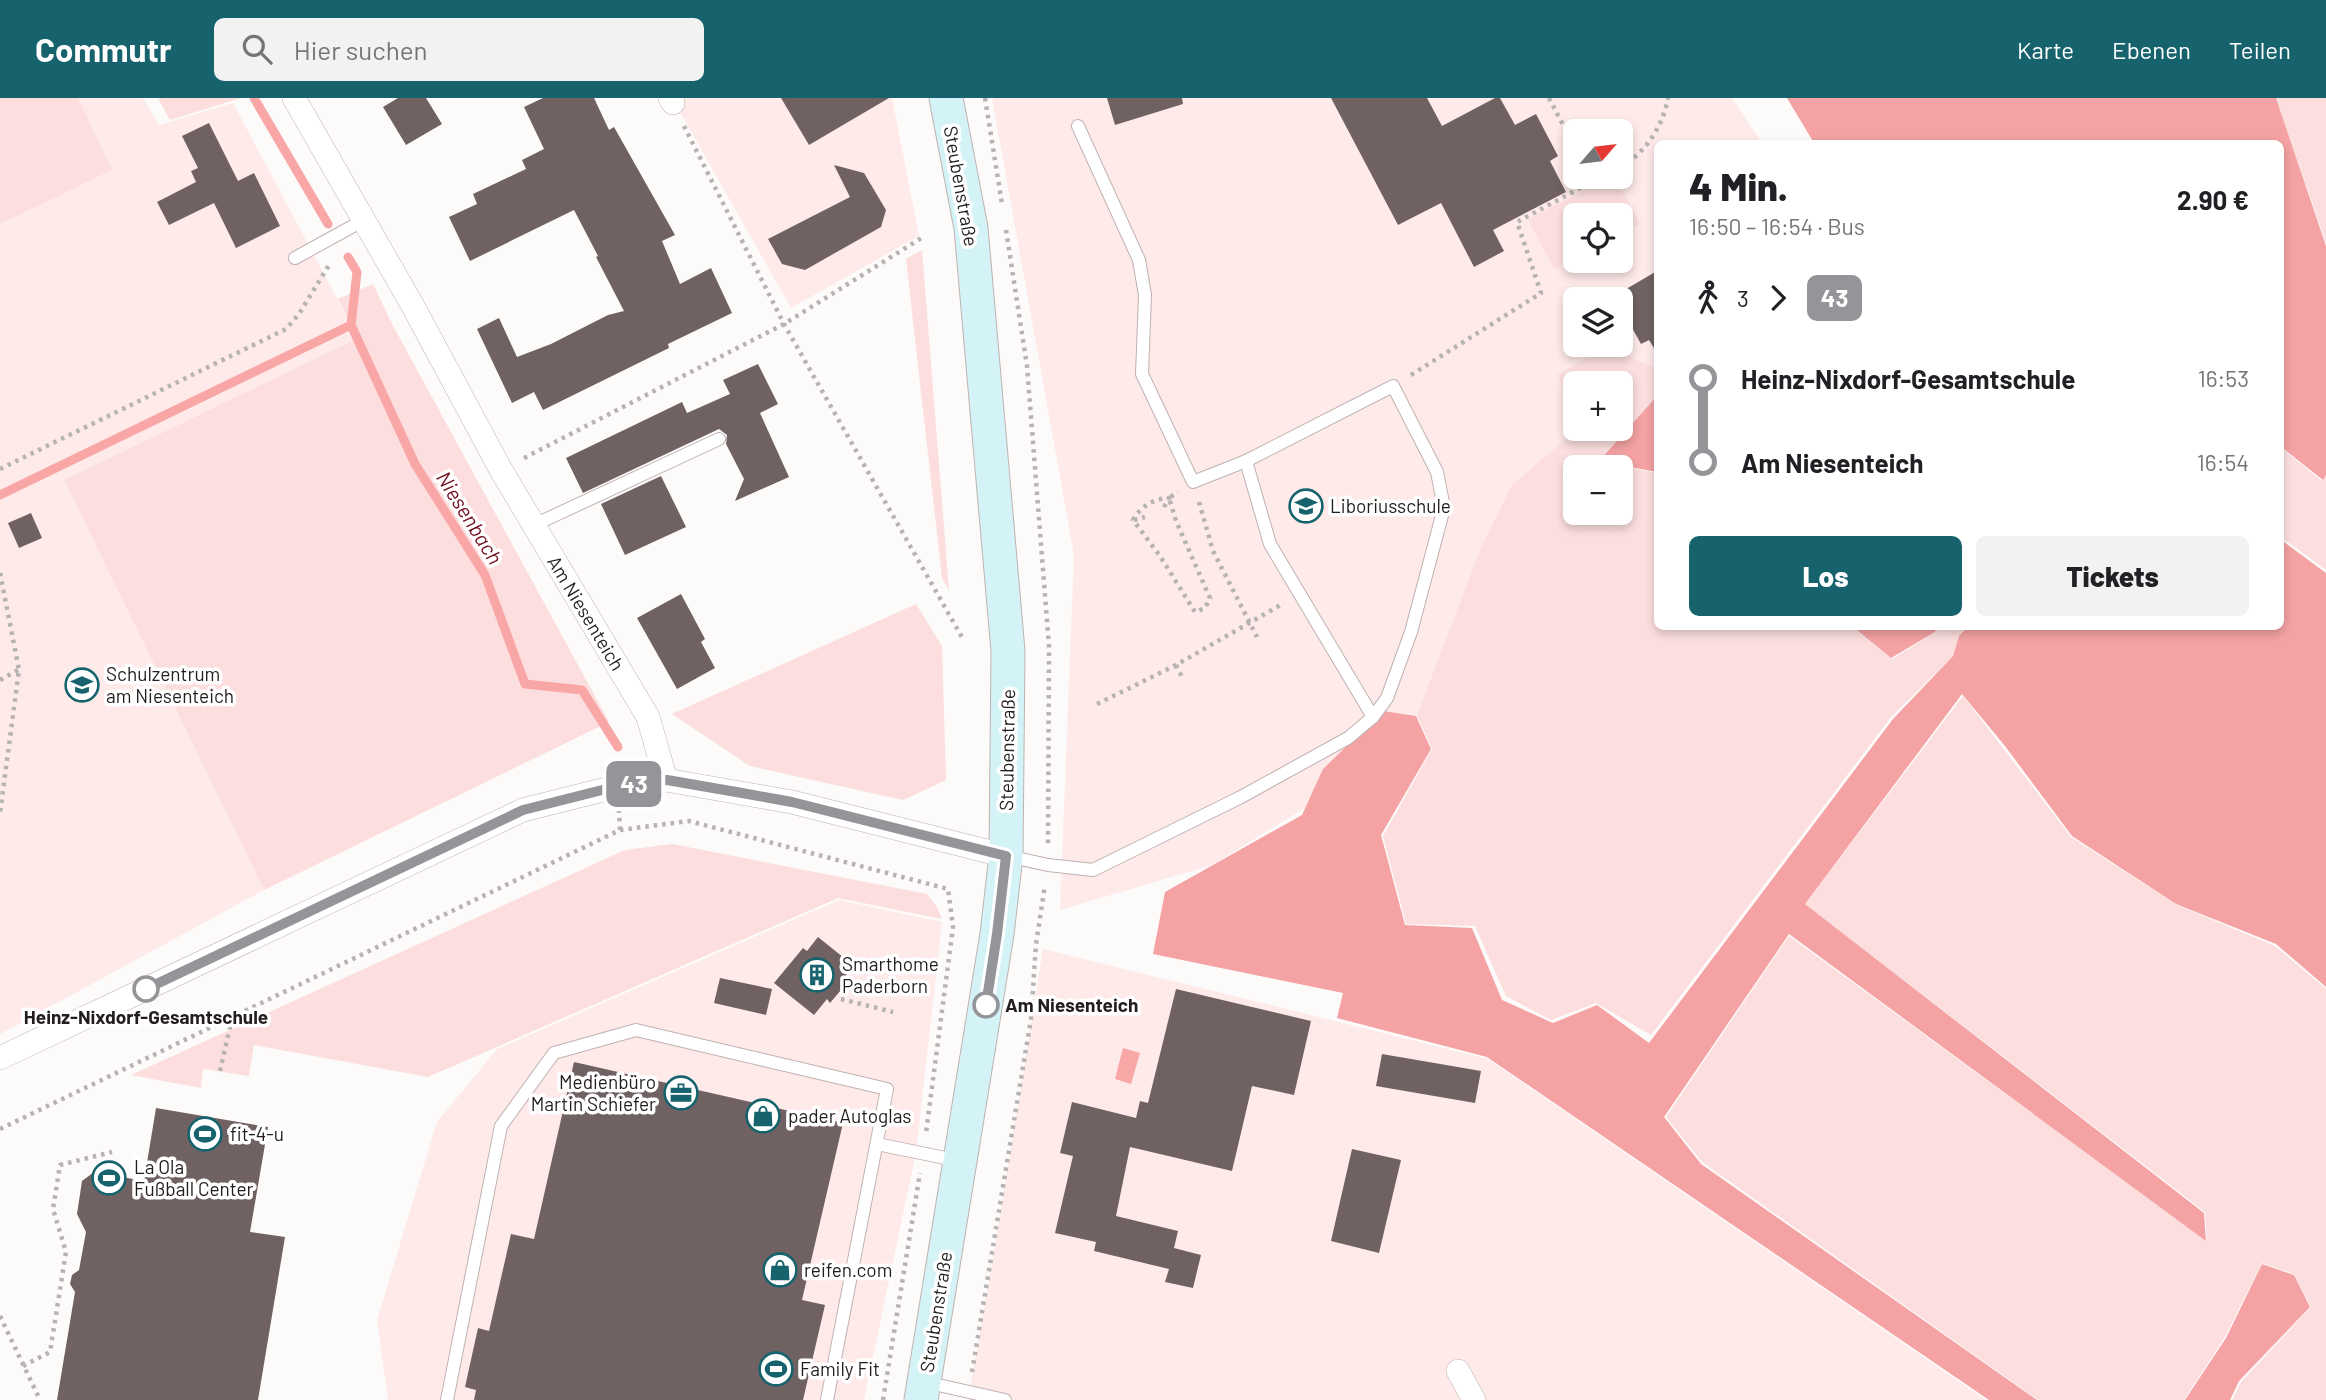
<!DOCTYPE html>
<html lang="de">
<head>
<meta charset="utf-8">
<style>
  :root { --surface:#fff; --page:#f2f2f2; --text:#202124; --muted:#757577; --accent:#16636d }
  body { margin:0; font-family:Barlow,sans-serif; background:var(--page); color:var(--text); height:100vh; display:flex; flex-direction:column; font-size:26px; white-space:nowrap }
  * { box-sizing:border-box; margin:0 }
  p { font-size:23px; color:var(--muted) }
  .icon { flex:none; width:38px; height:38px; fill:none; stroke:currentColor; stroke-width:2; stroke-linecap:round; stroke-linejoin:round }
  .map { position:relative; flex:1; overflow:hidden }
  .drawer { position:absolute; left:1654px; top:42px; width:630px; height:490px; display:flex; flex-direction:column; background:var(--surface); border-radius:10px; box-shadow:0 4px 10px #0003 }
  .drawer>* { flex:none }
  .badge { padding:0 14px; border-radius:10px; font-size:24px; line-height:46px }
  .needle { width:46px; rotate:62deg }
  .buttons { position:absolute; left:1563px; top:21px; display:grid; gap:14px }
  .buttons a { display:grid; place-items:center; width:70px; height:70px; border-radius:10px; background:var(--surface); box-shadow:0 4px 10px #0003; font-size:35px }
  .map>.badge { position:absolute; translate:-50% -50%; box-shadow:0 0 0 4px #fff }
  .legs { display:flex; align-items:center; gap:10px; height:77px; padding:0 35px; font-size:23px }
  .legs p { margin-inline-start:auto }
  .summary { display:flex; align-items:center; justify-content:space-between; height:119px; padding:0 35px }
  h1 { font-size:38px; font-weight:800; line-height:52px }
  .button { display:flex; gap:14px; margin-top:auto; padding:14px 35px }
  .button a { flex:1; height:80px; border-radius:10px; background:var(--accent); color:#fff; font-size:28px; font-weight:800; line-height:80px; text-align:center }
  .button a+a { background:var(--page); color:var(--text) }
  ul { padding:0 35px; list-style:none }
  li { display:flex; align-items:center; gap:24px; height:84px; font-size:26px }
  li i { display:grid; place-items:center; width:10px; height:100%; margin:0 9px; background:currentColor }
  li i::after { content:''; width:18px; height:18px; margin:-9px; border:5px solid; border-radius:50%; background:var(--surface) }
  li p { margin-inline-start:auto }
  li:first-child i { background:linear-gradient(#0000 50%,currentColor 0) }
  li:last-child i { background:linear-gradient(currentColor 50%,#0000 0) }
  header { display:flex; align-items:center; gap:42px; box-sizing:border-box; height:98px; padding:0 35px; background:var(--accent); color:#fff }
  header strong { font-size:33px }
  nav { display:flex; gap:38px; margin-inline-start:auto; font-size:24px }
  .search { width:490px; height:63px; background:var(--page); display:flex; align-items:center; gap:18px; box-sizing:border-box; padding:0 24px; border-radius:10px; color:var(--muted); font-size:26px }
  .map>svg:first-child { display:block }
</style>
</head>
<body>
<header>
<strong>Commutr</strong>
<div class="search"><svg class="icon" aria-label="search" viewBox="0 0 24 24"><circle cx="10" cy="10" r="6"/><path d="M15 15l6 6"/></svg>Hier suchen</div>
<nav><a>Karte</a><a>Ebenen</a><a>Teilen</a></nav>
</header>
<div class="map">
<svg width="2326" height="1302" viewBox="0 0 2326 1302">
  <rect width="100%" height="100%" fill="#fdfafa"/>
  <!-- built -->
  <g fill="#feeae9" fill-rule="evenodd">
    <polygon points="0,0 143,0 159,27 233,5 358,240 64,382 264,792 0,936"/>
    <polygon points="672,0 892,0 919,138 791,210"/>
    <path d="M992,0H1732L1762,45L1657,46V289L1620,285H1575V331H1619L1575,369L1437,603L1363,672L1302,712L1212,767L1060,812L1074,457ZM1575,33H1620V79H1575ZM1575,117H1620V163H1575ZM1575,201H1620V247H1575Z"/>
    <polygon points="839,802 942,824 916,1054 864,1302 388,1302 377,1222 437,1024 497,951"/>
    <polygon points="1043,851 1488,961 1986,1302 968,1302 995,1149"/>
  </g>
  <!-- green -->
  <g fill="#fcdede" fill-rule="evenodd">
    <polygon points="0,0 78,0 112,72 0,126"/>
    <polygon points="158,0 241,0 170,22"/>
    <polygon points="2276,0 2326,0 2326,145"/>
    <polygon points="1609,79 1615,79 1640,126 1621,136 1620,117 1575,117 1575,160 1554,171 1528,121"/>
    <polygon points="922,152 949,492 942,480 906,161"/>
    <polygon points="373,186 391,224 609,624 264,792 64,382 358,240 338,201"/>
    <path d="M1606,248L1657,271V298L1599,363L1657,375V528L1852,529L1892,561L1936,534L1938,529H1966L1959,538L1953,558L1891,619L1651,937L1596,905L1551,922L1506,898L1475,828L1406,826L1383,738L1432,651L1417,617L1481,450L1512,387L1578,331H1620V285H1575V322L1558,277ZM1575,369H1620V415H1575Z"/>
    <polygon points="2280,349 2322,383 2326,377 2326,472 2280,438"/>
    <polygon points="916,506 942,548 946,682 903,702 750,668 672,616"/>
    <polygon points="1963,598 2071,739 2177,807 2275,848 2326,891 2326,1302 2232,1302 2241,1284 2311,1209 2294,1176 2262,1165 2225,1239 2184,1302 2038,1302 1702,1064 1666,1019 1789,838 2207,1143 2205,1114 1805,806"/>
    <polygon points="672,746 927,796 937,809 942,821 838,800 428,979 254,947 249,978 203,971 201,990 131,977 625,752"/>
  </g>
  <!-- forest -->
  <g fill="#f4a2a3">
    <polygon points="1787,0 2276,0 2326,148 2326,377 2323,382 2280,348 2280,46 1814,45"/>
    <polygon points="1657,298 1657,374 1599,363"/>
    <polygon points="2280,441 2326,475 2326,889 2276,846 2176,806 2072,738 2005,648 1962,596 1805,806 2204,1115 2206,1143 1789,836 1664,1019 1701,1066 2037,1302 1989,1302 1487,959 1337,920 1343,895 1153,856 1165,794 1302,717 1323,671 1383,613 1416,618 1431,651 1381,737 1405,827 1472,830 1502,902 1553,925 1597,907 1649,945 1893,621 1953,558 1959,538 1967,529 2280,528"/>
    <polygon points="1853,529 1937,529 1935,534 1891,560"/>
    <polygon points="2262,1166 2294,1177 2310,1209 2239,1283 2230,1302 2185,1302 2226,1240"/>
  </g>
  <!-- water -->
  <polygon fill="#f9a6a7" points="1123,950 1140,955 1131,986 1115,981"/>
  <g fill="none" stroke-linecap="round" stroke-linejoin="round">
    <!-- stream -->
    <g stroke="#f9a6a7" stroke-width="9">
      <polyline points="254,0 328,126"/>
      <polyline points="348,159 357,174 351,227 415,366 485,477 525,586 582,592 618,649"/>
      <polyline points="0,397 351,227"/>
    </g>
  </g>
  <!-- building -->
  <g fill="#706262">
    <polygon points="398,0 426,0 442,26 406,47 383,9"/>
    <polygon points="543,0 594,0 609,32 614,29 675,137 662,143 680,186 711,170 732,215 668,246 669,250 543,312 534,294 512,305 477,231 499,220 517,259 551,246 608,217 624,213 596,159 598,158 574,112 470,163 449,119 477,106 473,96 526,71 522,62 544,51 524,9"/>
    <polygon points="781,0 889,0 809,47"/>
    <polygon points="1107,0 1182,0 1183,6 1115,27"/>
    <polygon points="1331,0 1427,0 1442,28 1495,0 1500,0 1515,27 1536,16 1558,58 1550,63 1566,94 1493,132 1504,153 1474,169 1441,105 1398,127"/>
    <polygon points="209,25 238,83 254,75 280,128 236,150 214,105 169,127 157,104 196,84 191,73 198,70 182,38"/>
    <polygon points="834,67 864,75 886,112 881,129 805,172 782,166 768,141 850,99"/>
    <polygon points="1657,173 1657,255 1649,242 1641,246 1624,215 1631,211 1621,194"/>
    <polygon points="758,266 778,306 760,315 789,379 735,403 744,381 726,346 727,337 719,331 583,395 566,360 682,304 687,315 730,296 723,282"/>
    <polygon points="661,378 686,429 625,457 601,406"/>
    <polygon points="31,415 42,440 19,450 8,425"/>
    <polygon points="681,496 705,541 701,544 715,570 677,591 637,520"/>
    <polygon points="818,839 854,868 842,882 846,886 830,905 827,901 814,917 774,885 803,850 807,853"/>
    <polygon points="720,880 772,891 766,917 714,905"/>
    <polygon points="1176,891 1311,923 1294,997 1252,988 1232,1073 1130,1049 1116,1118 1178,1133 1174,1150 1201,1157 1193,1190 1165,1184 1169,1171 1094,1153 1096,1144 1055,1135 1073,1058 1060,1055 1072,1004 1136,1020 1140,1003 1148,1005"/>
    <polygon points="1382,956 1481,973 1475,1005 1376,988"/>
    <polygon points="574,964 843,1025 802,1202 825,1207 803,1302 474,1302 476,1292 465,1289 478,1230 489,1233 511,1136 534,1141"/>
    <polygon points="156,1010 268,1029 250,1134 285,1139 258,1302 57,1302 75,1194 70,1186 72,1177 79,1172 86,1134 77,1116 82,1083 94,1074 144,1083"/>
    <polygon points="1352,1051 1401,1062 1379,1155 1331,1143"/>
  </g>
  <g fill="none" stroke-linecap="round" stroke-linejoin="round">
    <defs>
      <g id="lane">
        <polyline points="1078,28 1139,162 1145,197 1142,276 1193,384 1246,363"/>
        <polyline points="295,160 364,122"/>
        <polyline points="534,427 719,341"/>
        <polyline points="1007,758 1048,767 1093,772 1241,699 1348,640 1373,619 1387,600 1411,534 1444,410 1437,374 1393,288 1246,363 1270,446 1373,619"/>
        <polyline points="877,1046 960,1063"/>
        <polyline points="925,1284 1005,1302"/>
        <polyline points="447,1302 501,1028 554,955 636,932 887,991 827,1302"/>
      </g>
      <g id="street">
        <polyline points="294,0 414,210 501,372 648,619 666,682"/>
        <polyline points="670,0 673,5"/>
        <polyline points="0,960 523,712 618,688 666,682 792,704 1006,758"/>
        <polyline points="1458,1273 1474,1302"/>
      </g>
      <polyline id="secondary" points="921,1302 997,836 1006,758 1008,553 971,130 946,0"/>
    </defs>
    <!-- lane casing -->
    <use href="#lane" stroke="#c0b1b1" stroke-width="14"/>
    <!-- street casing -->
    <use href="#street" stroke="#c0b1b1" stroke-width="24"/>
    <!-- secondary casing -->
    <use href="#secondary" stroke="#c0b1b1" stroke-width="35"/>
    <!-- path -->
    <g stroke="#b6b3b2" stroke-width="4.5" stroke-dasharray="3.5 5" stroke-linecap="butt">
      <polyline points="985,0 1002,106"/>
      <polyline points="1549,0 1575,50"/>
      <polyline points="684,28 784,226 963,541"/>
      <path d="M1620,69C1645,56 1663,28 1668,0"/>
      <polyline points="1006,132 1027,268 1049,548 1048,747"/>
      <polyline points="1411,277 1541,195 1517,124 1601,79"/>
      <polyline points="524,360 784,226 923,139"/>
      <polyline points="0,371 286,231 299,216 329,167"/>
      <polyline points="1199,404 1213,453 1257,539"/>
      <path d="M1164,409L1169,400C1153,401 1141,408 1133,422L1160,458L1195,514L1205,510L1210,500L1176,423L1169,400L1178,394"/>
      <polyline points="1134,422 1145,419"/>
      <polyline points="0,475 19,572 0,715"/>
      <polyline points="1176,567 1183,581"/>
      <polyline points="0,582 18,572"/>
      <polyline points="1097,606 1176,567 1284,505"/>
      <polyline points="620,732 689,723 948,791 953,829 926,1035"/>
      <polyline points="841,901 893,914"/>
      <polyline points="220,973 232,920"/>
      <polyline points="0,1031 620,732 619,713"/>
      <polyline points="0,1218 40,1302"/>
      <polyline points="23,1268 50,1254 66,1154 53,1111 60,1067 112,1054"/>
      <polyline points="972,1274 1031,921 1036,846 1045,787"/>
      <polyline points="883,1302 920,1075"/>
    </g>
    <!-- lane -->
    <use href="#lane" stroke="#fff" stroke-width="12"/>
    <!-- street -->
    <use href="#street" stroke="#fff" stroke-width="23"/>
    <!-- secondary -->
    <use href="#secondary" stroke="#d4f3f7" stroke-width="33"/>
  </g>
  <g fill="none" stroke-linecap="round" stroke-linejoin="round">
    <defs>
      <polyline id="line-1" points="146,891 523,712 618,688 667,682 742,695 792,704 1006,758 997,836 986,907"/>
    </defs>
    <!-- line-1 casing -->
    <use href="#line-1" stroke="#fff" stroke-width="16"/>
    <!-- line-1 -->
    <use href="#line-1" stroke="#949599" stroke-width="10"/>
  </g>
  <!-- icons -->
  <defs>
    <symbol id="school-ring" viewBox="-11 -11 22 22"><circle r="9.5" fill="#fff" stroke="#16636d" stroke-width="1.5"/><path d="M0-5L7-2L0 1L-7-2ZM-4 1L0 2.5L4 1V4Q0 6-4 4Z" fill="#16636d"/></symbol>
    <symbol id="building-ring" viewBox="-11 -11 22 22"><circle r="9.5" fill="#fff" stroke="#16636d" stroke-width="1.5"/><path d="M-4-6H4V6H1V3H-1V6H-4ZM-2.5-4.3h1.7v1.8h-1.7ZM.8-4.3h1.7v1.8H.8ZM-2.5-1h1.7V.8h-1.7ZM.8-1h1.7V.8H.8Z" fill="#16636d"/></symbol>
    <symbol id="office-ring" viewBox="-11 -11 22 22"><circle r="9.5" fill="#fff" stroke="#16636d" stroke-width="1.5"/><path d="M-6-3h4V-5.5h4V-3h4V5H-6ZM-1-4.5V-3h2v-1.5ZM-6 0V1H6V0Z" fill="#16636d"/></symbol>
    <symbol id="shop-ring" viewBox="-11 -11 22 22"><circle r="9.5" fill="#fff" stroke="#16636d" stroke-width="1.5"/><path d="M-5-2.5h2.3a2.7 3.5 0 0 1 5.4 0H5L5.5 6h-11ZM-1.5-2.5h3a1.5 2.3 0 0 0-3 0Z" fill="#16636d"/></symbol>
    <symbol id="stadium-ring" viewBox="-11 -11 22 22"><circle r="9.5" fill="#fff" stroke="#16636d" stroke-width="1.5"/><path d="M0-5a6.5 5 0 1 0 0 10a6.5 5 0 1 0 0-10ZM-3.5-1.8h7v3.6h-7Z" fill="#16636d"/></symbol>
  </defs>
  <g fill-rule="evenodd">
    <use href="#school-ring" x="1287" y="389" width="38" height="38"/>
    <use href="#school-ring" x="63" y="568" width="38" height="38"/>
    <use href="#building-ring" x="798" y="858" width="38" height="38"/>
    <use href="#office-ring" x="662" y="976" width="38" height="38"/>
    <use href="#shop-ring" x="744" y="999" width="38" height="38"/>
    <use href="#stadium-ring" x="186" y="1017" width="38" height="38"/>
    <use href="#stadium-ring" x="90" y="1061" width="38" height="38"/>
    <use href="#shop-ring" x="761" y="1153" width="38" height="38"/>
    <use href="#stadium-ring" x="757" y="1252" width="38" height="38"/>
  </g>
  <!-- markers -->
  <g fill="#fff" stroke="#949599" stroke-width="3.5">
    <circle cx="146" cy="891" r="12"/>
    <circle cx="986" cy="907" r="12"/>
  </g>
  <g text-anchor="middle" stroke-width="7" stroke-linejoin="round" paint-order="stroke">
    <!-- street labels -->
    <g font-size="19" fill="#231e1d" stroke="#fff">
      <text transform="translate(961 88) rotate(80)" y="7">Steubenstraße</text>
      <text transform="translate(586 515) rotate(59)" y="7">Am Niesenteich</text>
      <text transform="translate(1007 652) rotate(-89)" y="7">Steubenstraße</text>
      <text transform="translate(936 1214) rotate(-81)" y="7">Steubenstraße</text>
    </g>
    <!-- poi labels -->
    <g font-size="19" fill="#231e1d" stroke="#fff" text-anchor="start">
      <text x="1330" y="415">Liboriusschule</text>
      <text x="106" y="583">Schulzentrum<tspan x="106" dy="22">am Niesenteich</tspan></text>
      <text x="842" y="873">Smarthome<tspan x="842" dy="22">Paderborn</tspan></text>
      <text x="656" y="991" text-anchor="end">Medienbüro<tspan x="656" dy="22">Martin Schiefer</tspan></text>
      <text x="788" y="1025">pader Autoglas</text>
      <text x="230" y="1043">fit-4-u</text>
      <text x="134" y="1076">La Ola<tspan x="134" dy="22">Fußball Center</tspan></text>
      <text x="804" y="1179">reifen.com</text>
      <text x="800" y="1278">Family Fit</text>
    </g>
    <!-- stop labels -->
    <g font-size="19" font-weight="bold" fill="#231e1d" stroke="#fff" text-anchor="start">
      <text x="1005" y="914">Am Niesenteich</text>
      <text x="146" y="926" text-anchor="middle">Heinz-Nixdorf-Gesamtschule</text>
    </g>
    <!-- water labels -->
    <g font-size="21" font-style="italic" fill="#721221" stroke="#fff">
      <text transform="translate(469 420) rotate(58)" y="7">Niesenbach</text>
    </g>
  </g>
</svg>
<div class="buttons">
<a><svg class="needle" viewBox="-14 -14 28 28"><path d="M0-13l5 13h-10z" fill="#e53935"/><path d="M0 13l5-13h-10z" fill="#757577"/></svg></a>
<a><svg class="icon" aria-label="locate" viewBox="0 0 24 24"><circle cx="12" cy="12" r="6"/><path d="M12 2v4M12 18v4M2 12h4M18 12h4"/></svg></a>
<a><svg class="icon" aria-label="layers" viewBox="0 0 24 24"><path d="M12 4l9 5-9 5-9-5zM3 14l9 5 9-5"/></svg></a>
<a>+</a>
<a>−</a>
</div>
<b class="badge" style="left:634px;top:686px;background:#949599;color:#fff">43</b>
<section class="drawer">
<div class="summary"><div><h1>4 Min.</h1><p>16:50 – 16:54 · Bus</p></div><b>2.90 €</b></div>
<div class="legs"><svg class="icon" aria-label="walk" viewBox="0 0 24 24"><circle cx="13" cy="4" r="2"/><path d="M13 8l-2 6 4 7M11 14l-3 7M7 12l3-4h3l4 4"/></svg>3<svg class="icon" aria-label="forward" viewBox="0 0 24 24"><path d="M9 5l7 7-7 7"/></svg><b class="badge" style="background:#949599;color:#fff">43</b></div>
<ul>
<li><i style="color:#949599"></i><b>Heinz-Nixdorf-Gesamtschule</b><p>16:53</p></li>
<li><i style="color:#949599"></i><b>Am Niesenteich</b><p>16:54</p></li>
</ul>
<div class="button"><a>Los</a><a>Tickets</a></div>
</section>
</div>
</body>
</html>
